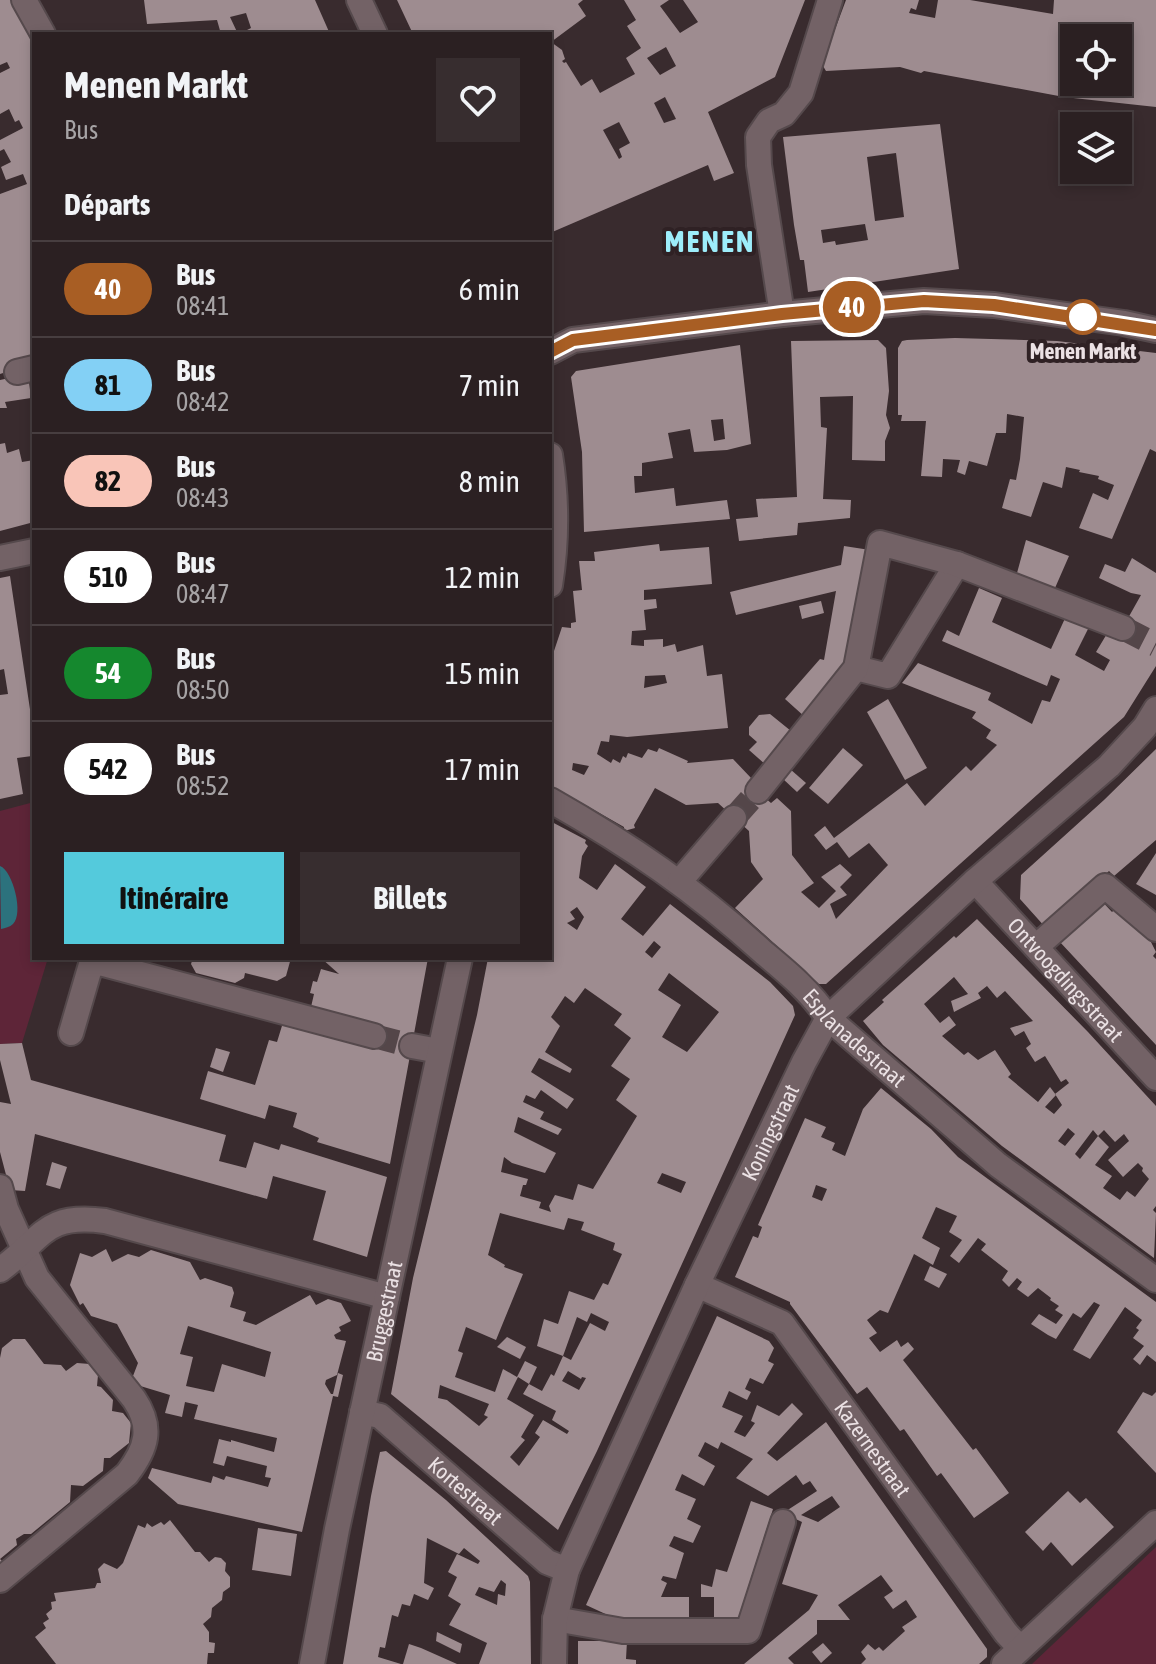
<!DOCTYPE html>
<html lang="fr">
<head>
<meta charset="utf-8">
<style>
  :root { --surface:#2b2022; --page:#372d2f; --text:#f1f3f6; --muted:#a6a3a5; --line:#473e40; --accent:#54cadc }
  body { margin:0; font-family:"Asap Condensed",sans-serif; background:var(--page); color:var(--text); height:100vh; display:flex; flex-direction:column; font-size:30px; white-space:nowrap }
  * { box-sizing:border-box; margin:0 }
  p { font-size:26px; color:var(--muted) }
  .icon { flex:none; width:44px; height:44px; fill:none; stroke:currentColor; stroke-width:2; stroke-linecap:round; stroke-linejoin:round }
  .map { position:relative; flex:1; overflow:hidden }
  .details { position:absolute; left:32px; top:32px; width:520px; height:928px; display:flex; flex-direction:column; background:var(--surface); border-radius:0px; box-shadow:0 4px 12px #0003,0 0 0 2px var(--line) }
  .details>* { flex:none }
  .badge { padding:0 16px; border-radius:26px; font-size:28px; line-height:52px }
  .buttons { position:absolute; left:1060px; top:24px; display:grid; gap:16px }
  .buttons a { display:grid; place-items:center; width:72px; height:72px; border-radius:0px; background:var(--surface); box-shadow:0 4px 12px #0003,0 0 0 2px var(--line); font-size:40px }
  .map>.badge { position:absolute; translate:-50% -50%; box-shadow:0 0 0 4px #fff }
  h2 { padding:0 32px; font-size:30px; line-height:72px }
  .round { display:grid; place-items:center; flex:none; width:84px; height:84px; border-radius:0px; background:var(--page) }
  .headline { display:flex; align-items:center; justify-content:space-between; height:136px; padding:0 32px }
  h1 { font-size:38px; font-weight:700; line-height:60px }
  .action { display:flex; gap:16px; margin-top:auto; padding:16px 32px }
  .action a { flex:1; height:92px; border-radius:0px; background:var(--accent); color:#111; font-size:32px; font-weight:700; line-height:92px; text-align:center }
  .action a+a { background:var(--page); color:var(--text) }
  ul { padding:0; list-style:none }
  li { display:flex; align-items:center; gap:24px; height:96px; padding:0 32px; border-top:2px solid var(--line) }
  li div { flex:1 }
  li b { display:block; font-size:30px }
  li em { font-style:normal }
  li .badge { min-width:88px; font-weight:700; text-align:center }
  .map>svg:first-child { display:block }
</style>
</head>
<body>
<div class="map">
<svg width="1156" height="1664" viewBox="0 0 1156 1664">
  <rect width="100%" height="100%" fill="#392b2e"/>
  <!-- green -->
  <g fill="#5e2538">
    <polygon points="34,802 34,958 48,958 22,1043 0,1044 0,811"/>
    <polygon points="1156,1547 1156,1664 1032,1664"/>
  </g>
  <!-- water -->
  <path fill="#2c727d" d="M0,866C13,871 24,914 13,924C10,927 5,928 1,929Z"/>
  <!-- building -->
  <g fill="#9e8c90" fill-rule="evenodd">
    <polygon points="0,0 13,0 34,38 34,363 0,374 0,194 27,184 23,174 6,180 1,167 11,162 4,149 0,151 0,140 23,128 19,120 15,122 9,109 0,114 0,73 10,68 7,62 0,65"/>
    <polygon points="144,0 315,0 330,34 239,34 251,28 246,13 230,17 238,34 221,34 217,20 147,24"/>
    <path d="M397,0H583L578,4L586,16L551,42L562,50L565,59L562,61L564,63L566,62L581,86L592,79L600,93L635,74L626,58L641,48L627,26L636,20L624,0H669L660,6L680,33L698,22L683,0H805L775,77L708,112L734,173L714,181L708,165L550,233V34H413ZM666,47L676,66L660,75L647,58ZM665,97L676,119L664,123L654,103ZM619,122L630,143L619,149L622,157L619,159L603,130Z"/>
    <path d="M846,0H919L916,10L911,8L909,13L935,18L938,0H970L1053,14L1054,0H1156V107L1064,97L924,71L921,73L900,67L826,71L823,66L825,56ZM1074,38H1118V82H1074Z"/>
    <path d="M940,124L959,269L808,292L804,260H800L794,225L783,137ZM896,153L904,217L875,221L867,157ZM865,224L868,240L836,245L835,241L823,243L821,230Z"/>
    <polygon points="955,338 1057,341 1156,353 1156,452 1150,449 1112,539 1079,528 1093,493 1108,500 1114,485 1098,479 1099,476 1079,472 1080,470 1066,467 1062,488 1043,482 1031,517 1002,508 1010,479 1016,480 1020,459 1024,417 1007,414 1006,433 996,433 987,466 969,461 965,475 957,472 960,460 943,459 942,477 921,476 926,421 901,421 902,415 898,415 898,348 902,341 907,340"/>
    <polygon points="878,340 886,348 889,391 886,415 890,428 885,441 885,461 852,460 853,396 820,397 821,427 827,428 823,499 851,500 850,518 798,523 797,535 739,541 736,519 758,517 756,499 797,497 791,341"/>
    <path d="M740,345L751,444L727,450L694,452L690,429L668,433L673,458L642,463V476H634L635,493L674,488L676,506L727,500L730,519L584,532L582,452L571,377L576,371ZM723,419L725,439L714,441L711,420Z"/>
    <polygon points="28,374 31,398 5,402 7,408 0,408 0,380"/>
    <polygon points="5,443 7,453 19,449 22,462 34,460 34,522 0,531 0,444"/>
    <polygon points="1026,540 1069,556 1055,588 1017,573"/>
    <path d="M659,544L660,551L709,547L712,584L644,590V600L656,599L657,608L644,610L646,630L632,631L631,645L644,646V640L663,639V647L675,644L677,652L703,645L707,676L722,674L728,728L627,737L610,735L609,742L601,741L597,754L611,763L613,759L620,763L623,756L626,758L628,753L642,758L648,749L657,752L659,748L688,761L687,763L733,759L752,779L748,783L771,803L777,798L791,811L792,855L814,883L801,892L819,908L836,891L821,877L840,864L852,875L840,887L847,895L830,904L836,919L888,865L869,843L849,858L837,842L826,850L814,835L825,826L834,838L907,783L925,806L966,766L971,771L997,745L986,738L991,730L972,718L976,712L902,683L918,663L991,693L988,700L1032,724L1042,700L1050,702L1060,679L1051,675L1047,686L942,641L947,630L959,636L979,588L1002,598L992,622L1051,649L1067,614L1090,625L1075,655L1104,671L1110,660L1096,652L1108,632L1118,636L1141,595L1131,593L1099,578L1105,564L1125,572L1132,558L1156,573V666L1124,717L826,984H819L735,908L763,879L751,862L749,831L718,803L686,805L655,788L634,825L635,828L624,831V827L550,785V663L562,627L571,628V623L576,622L573,591L582,590L579,561H595L594,552ZM665,675L667,683L644,688L645,676ZM573,763L589,766L584,775L572,770Z"/>
    <polygon points="844,546 870,550 849,664 805,717 785,699 820,659 824,660 836,591 736,615 730,592 841,565"/>
    <polygon points="10,576 31,716 32,756 17,758 23,794 0,799 0,695 8,694 4,669 0,670 0,578"/>
    <polygon points="821,601 824,613 802,619 799,606"/>
    <polygon points="888,699 927,768 905,780 867,712"/>
    <polygon points="770,714 791,731 765,764 749,750 757,742 749,735 749,727 759,715"/>
    <polygon points="843,748 863,765 828,804 809,788"/>
    <polygon points="1156,749 1156,840 1114,876 1109,871 1046,928 1020,899 1021,875 1104,800"/>
    <polygon points="790,769 806,783 797,792 782,778"/>
    <path d="M550,821L586,840L585,843L588,846L582,856L579,878L597,890L615,864L646,887L621,919L643,936L670,904L770,982L793,1006L795,1015L597,1451L558,1530L391,1394L413,1278L477,1015L488,958H550ZM577,907L584,917L577,930L567,923L575,919L570,912ZM654,941L661,947L652,958L645,952ZM669,973L719,1012L687,1052L662,1037L681,1005L658,990ZM585,988L622,1014L614,1025L631,1038L611,1066L630,1079L616,1100L637,1116L593,1189L578,1184L573,1200L555,1195L549,1206L551,1212L539,1208L541,1202L520,1196L523,1185H526L528,1179L501,1172L504,1157L512,1163L545,1173L556,1153L514,1132L518,1117L558,1135L562,1129L540,1119L544,1112L523,1102L526,1095L535,1099L541,1090L567,1109L574,1099L531,1072L539,1058L570,1073L572,1069L545,1052L560,1026L551,1017L565,996L574,1003ZM662,1173L686,1182L681,1193L657,1183ZM500,1213L564,1230L568,1218L584,1222L581,1230L615,1243L613,1250L622,1254L608,1285L603,1283L594,1300L569,1291L558,1324L544,1319L537,1346L563,1356L577,1317L587,1322L591,1313L609,1322L605,1331L590,1323L571,1360L563,1356L554,1376L551,1374L542,1391L529,1384L537,1367L525,1361L517,1377L503,1369L495,1392L455,1377L463,1353L458,1351L466,1327L496,1340L523,1274L504,1267L505,1265L488,1255ZM568,1371L581,1379L582,1377L586,1378L579,1390L562,1381ZM518,1377L529,1384L523,1394L556,1411L552,1420L569,1431L567,1434L543,1420L535,1433L540,1437L519,1466L510,1457L525,1440L521,1437L534,1415L507,1399ZM440,1385L489,1404L484,1415L488,1417L479,1426L447,1400L438,1398Z"/>
    <polygon points="1156,853 1156,895 1136,884"/>
    <polygon points="1097,896 1112,912 1115,909 1127,916 1150,940 1156,952 1153,956 1156,959 1156,1045 1059,941"/>
    <path d="M977,919L1088,1032L1156,1106V1206L1153,1210L1156,1213L1154,1258L1002,1146L883,1045L863,1021L884,1002L882,1000L954,936L956,938ZM954,977L968,994L951,1001L954,1012L981,998L978,993L987,986L997,998L1005,991L1033,1021L1010,1028L1015,1036L1024,1031L1031,1044L1026,1048L1035,1062L1045,1056L1061,1082L1066,1079L1069,1083L1055,1094L1062,1105L1054,1114L1045,1107L1056,1095L1050,1087L1038,1102L1008,1077L1011,1074L995,1050L978,1060L968,1052L964,1055L942,1036L956,1025L949,1016L940,1023L924,1004ZM1068,1128L1075,1134L1065,1146L1058,1141ZM1093,1130L1098,1136L1104,1130L1115,1142L1124,1134L1129,1141L1108,1160L1123,1177L1138,1163L1143,1168L1142,1171L1149,1179L1135,1197L1127,1191L1120,1200L1103,1188L1112,1176L1095,1165L1109,1147L1098,1136L1080,1159L1075,1154Z"/>
    <polygon points="193,958 291,958 286,976 277,981 245,973 244,978 235,983 196,973 191,964"/>
    <polygon points="321,958 428,958 390,1164 317,1142 319,1138 293,1127 297,1113 269,1105 265,1119 200,1099 208,1071 255,1085 269,1040 277,1042 285,1016 311,1007 314,994 310,993 313,981 317,982 321,969 339,974"/>
    <polygon points="22,1043 31,1080 226,1135 219,1161 246,1168 254,1142 279,1150 281,1144 387,1177 367,1257 313,1240 326,1191 273,1176 267,1199 35,1134 25,1191 10,1190 0,1152 0,1102 11,1104 0,1060 0,1044"/>
    <polygon points="216,1048 230,1052 223,1072 210,1067"/>
    <path d="M881,1088L931,1129L958,1157L1156,1302V1362L1147,1355L1140,1365L1133,1359L1144,1346L1133,1338L1139,1330L1136,1328L1142,1320L1125,1307L1090,1359L1073,1350L1100,1305L1094,1302L1081,1318L1073,1313L1056,1339L1048,1335L1031,1324L1039,1314L1056,1324L1063,1315L1055,1310L1059,1306L1050,1300L1051,1298L1038,1288L1028,1297L1017,1289L1022,1282L1017,1278L1009,1287L1002,1280L1008,1271L981,1250L986,1244L978,1238L959,1263L950,1256L962,1240L949,1232L957,1216L936,1207L922,1238L940,1248L933,1265L914,1254L888,1313L880,1310L867,1320L877,1333L869,1338L880,1352L897,1340L901,1347L908,1342L914,1349L903,1360L973,1450L976,1448L1009,1493L974,1518L941,1473L937,1476L904,1429L900,1431L867,1387L857,1394L790,1304V1302L735,1277L753,1236L758,1238L762,1227L758,1225L805,1118L826,1127L821,1137L835,1143L832,1150L845,1156L863,1109ZM816,1185L827,1189L822,1201L812,1197Z"/>
    <polygon points="52,1162 67,1167 60,1189 46,1185"/>
    <path d="M106,1249L112,1262L128,1254L139,1257L151,1250L190,1262L200,1280L205,1278L232,1287L234,1293L230,1307L246,1312L243,1321L256,1325L310,1295L316,1305L328,1299L341,1303L351,1321L339,1327L341,1331L334,1335L336,1339L346,1341L337,1375L326,1380L325,1384L331,1394H333L338,1373L343,1375L338,1397L333,1396L302,1532L178,1504L148,1478L152,1468L211,1483L213,1476L224,1480L226,1476L268,1487L271,1478L265,1477L267,1466L227,1456L224,1466L213,1463L219,1439L231,1442V1440L274,1452L277,1438L194,1419L198,1405L185,1402L182,1417L165,1413L170,1395L137,1385L133,1376L138,1363L117,1324L91,1316L83,1303L80,1305L70,1285L80,1253L92,1257ZM188,1326L271,1352L265,1377L222,1364L214,1392L186,1386L193,1357L180,1354Z"/>
    <polygon points="930,1266 947,1274 939,1288 924,1280"/>
    <path d="M717,1316L769,1341L774,1348L768,1361L774,1364L763,1384L750,1378L745,1389L751,1392L747,1400L729,1391L722,1407L743,1416L734,1432L745,1437L755,1423L751,1421L757,1405L779,1416L792,1403L803,1414L767,1453L777,1461L826,1422L987,1649V1657L979,1664H861L866,1659L861,1652L868,1644L875,1650L879,1647L883,1651L905,1631L902,1627L917,1617L906,1600L893,1609L884,1597L893,1591L881,1575L838,1605L850,1620H817V1634L788,1658L794,1664H744L809,1610L818,1595L782,1584L802,1522L783,1513L817,1491L810,1481L803,1485L796,1475L768,1496L736,1478L753,1459L721,1442L718,1449L705,1442L698,1456L715,1466L704,1486L682,1474L675,1490L696,1499L687,1519L701,1526L693,1543L674,1536L669,1546L684,1553L676,1579L663,1576L661,1580L667,1583L661,1597H689V1623H625L586,1605ZM832,1496L840,1507L818,1522L801,1515Z"/>
    <polygon points="507,1337 526,1347 520,1359 497,1347"/>
    <polygon points="13,1339 25,1339 44,1364 61,1365 66,1371 77,1363 90,1364 98,1375 97,1386 101,1387 113,1400 112,1411 123,1413 131,1423 129,1443 110,1458 104,1458 103,1471 83,1486 71,1485 70,1502 31,1534 24,1534 16,1539 17,1545 0,1559 5,1564 0,1568 0,1358 2,1348"/>
    <polygon points="1143,1392 1152,1396 1156,1392 1156,1473 1117,1432"/>
    <path d="M386,1451L446,1500L528,1576L530,1582L531,1664H479L487,1643L449,1625L461,1604L448,1596L457,1577L448,1572L457,1554L478,1564L480,1561L464,1548L459,1554L427,1538L424,1583L434,1588L428,1600L414,1594L410,1606L402,1604L398,1617L392,1615L385,1648L380,1647L378,1657L401,1664H343L371,1496L380,1452ZM501,1580L506,1584L505,1596L498,1594L497,1605L475,1595L479,1587L494,1592Z"/>
    <polygon points="1068,1491 1080,1503 1086,1498 1114,1527 1072,1566 1051,1542 1043,1551 1025,1532"/>
    <polygon points="751,1501 773,1509 737,1622 714,1622 714,1597 701,1597 701,1584 712,1587 716,1569 727,1572"/>
    <polygon points="170,1520 195,1552 200,1552 209,1562 215,1557 221,1558 226,1563 225,1571 230,1577 230,1587 223,1592 222,1600 212,1608 211,1617 203,1624 209,1632 209,1642 215,1643 214,1653 208,1653 207,1664 56,1664 35,1637 46,1628 43,1623 49,1619 46,1614 52,1609 51,1602 56,1601 54,1593 95,1588 97,1583 101,1583 98,1569 104,1563 117,1569 123,1563 138,1525 145,1528 147,1523 152,1527 161,1522 164,1525"/>
    <polygon points="258,1528 297,1534 291,1576 252,1570"/>
    <polygon points="437,1632 462,1644 460,1653 436,1641"/>
    <polygon points="578,1641 627,1641 626,1659 636,1660 636,1664 578,1664"/>
    <polygon points="823,1643 832,1653 821,1663 812,1652"/>
    <polygon points="409,1644 421,1648 457,1664 403,1664"/>
  </g>
  <g fill="none" stroke-linecap="round" stroke-linejoin="round">
    <!-- minor-tunnel -->
    <g stroke="#544649" stroke-width="24" stroke-dasharray="24 12" stroke-linecap="butt">
      <polyline points="1123,628 1156,645"/>
      <polyline points="734,818 758,791"/>
      <polyline points="374,1036 412,1046"/>
    </g>
    <defs>
      <g id="minor">
        <polyline points="24,0 43,34"/>
        <polyline points="359,0 375,34"/>
        <polyline points="782,314 759,165 758,137 769,121 784,114 801,93 830,0"/>
        <polyline points="550,352 573,340 782,314 924,301 994,305 1124,323 1156,330"/>
        <polyline points="17,372 34,368"/>
        <path d="M550,455C557,499 557,541 550,585"/>
        <polyline points="0,558 34,551"/>
        <polyline points="856,668 888,676 957,564"/>
        <polyline points="758,791 856,668 880,543 957,564 1123,628"/>
        <path id="s1" d="M550,800C631,846 695,890 764,953C788,973 811,992 828,1018L998,1165L1156,1280"/>
        <polyline points="680,881 734,818"/>
        <path id="s2" d="M975,881L1156,1078"/>
        <polyline points="1037,946 1105,886 1156,929"/>
        <polyline points="71,1033 92,961 374,1036"/>
        <polyline points="412,1046 439,1051"/>
        <path d="M0,1187L6,1209L37,1278L134,1399C153,1427 147,1448 127,1474L0,1580"/>
        <path d="M0,1270C44,1238 43,1213 105,1221L387,1297"/>
        <path id="s3" d="M697,1285L782,1323L1006,1633L1020,1648"/>
        <path id="s4" d="M362,1412L380,1416L547,1562L567,1570"/>
        <polyline points="555,1619 623,1631 748,1631 783,1522"/>
        <path id="s5" d="M312,1664L337,1529L460,958"/>
        <path id="s6" d="M554,1664L555,1619L567,1570L697,1285L804,1062L828,1018L975,881L1109,766L1145,727L1156,709"/>
        <polyline points="1004,1664 1156,1523"/>
      </g>
    </defs>
    <!-- minor casing -->
    <use href="#minor" stroke="#55494c" stroke-width="28"/>
    <!-- minor -->
    <use href="#minor" stroke="#736266" stroke-width="24"/>
  </g>
  <g fill="none" stroke-linecap="round" stroke-linejoin="round">
    <defs>
      <polyline id="line" points="550,352 573,340 782,314 924,301 994,305 1156,330"/>
    </defs>
    <!-- line casing -->
    <use href="#line" stroke="#fff" stroke-width="18"/>
    <!-- line -->
    <use href="#line" stroke="#a85e24" stroke-width="12"/>
  </g>
  <!-- markers -->
  <circle fill="#fff" stroke="#a85e24" stroke-width="4" cx="1083" cy="317" r="16"/>
  <g text-anchor="middle" stroke-width="8" stroke-linejoin="round" paint-order="stroke">
    <!-- stop labels -->
    <g font-size="22" font-weight="bold" fill="#ebe1e4" stroke="#2f2124">
      <text x="1083" y="359">Menen Markt</text>
    </g>
    <!-- street labels -->
    <g font-size="22" fill="#ebe1e4" stroke="#2f2124">
      <text dy="8" stroke="none"><textPath href="#s2" startOffset="134">Ontvoogdingsstraat</textPath></text>
      <text dy="8" stroke="none"><textPath href="#s1" startOffset="388">Esplanadestraat</textPath></text>
      <text dy="8" stroke="none"><textPath href="#s6" startOffset="578">Koningstraat</textPath></text>
      <text dy="8" stroke="none"><textPath href="#s5" startOffset="360">Bruggestraat</textPath></text>
      <text dy="8" stroke="none"><textPath href="#s3" startOffset="248">Kazernestraat</textPath></text>
      <text dy="8" stroke="none"><textPath href="#s4" startOffset="132">Kortestraat</textPath></text>
    </g>
    <!-- district labels -->
    <g font-size="30" font-weight="bold" letter-spacing="2" fill="#9dedfa" stroke="#2f2124">
      <text x="710" y="252">MENEN</text>
    </g>
  </g>
</svg>
<div class="buttons">
<a><svg class="icon" aria-label="locate" viewBox="0 0 24 24"><circle cx="12" cy="12" r="6"/><path d="M12 2v4M12 18v4M2 12h4M18 12h4"/></svg></a>
<a><svg class="icon" aria-label="layers" viewBox="0 0 24 24"><path d="M12 4l9 5-9 5-9-5zM3 14l9 5 9-5"/></svg></a>
</div>
<b class="badge" style="left:852px;top:307px;background:#a85e24;color:#fff">40</b>
<section class="details">
<div class="headline"><div><h1>Menen Markt</h1><p>Bus</p></div><a class="round"><svg class="icon" aria-label="heart" viewBox="0 0 24 24"><path d="M12 20l-8-8c-3-5 5-10 8-4 3-6 11-1 8 4z"/></svg></a></div>
<h2>Départs</h2>
<ul>
<li><span class="badge" style="background:#a85e24;color:#fff">40</span><div><b>Bus</b><p>08:41</p></div><em>6 min</em></li>
<li><span class="badge" style="background:#83d0f5;color:#111">81</span><div><b>Bus</b><p>08:42</p></div><em>7 min</em></li>
<li><span class="badge" style="background:#f9c5b8;color:#111">82</span><div><b>Bus</b><p>08:43</p></div><em>8 min</em></li>
<li><span class="badge" style="background:#fff;color:#111">510</span><div><b>Bus</b><p>08:47</p></div><em>12 min</em></li>
<li><span class="badge" style="background:#15882e;color:#fff">54</span><div><b>Bus</b><p>08:50</p></div><em>15 min</em></li>
<li><span class="badge" style="background:#fff;color:#111">542</span><div><b>Bus</b><p>08:52</p></div><em>17 min</em></li>
</ul>
<div class="action"><a>Itinéraire</a><a>Billets</a></div>
</section>
</div>
</body>
</html>
